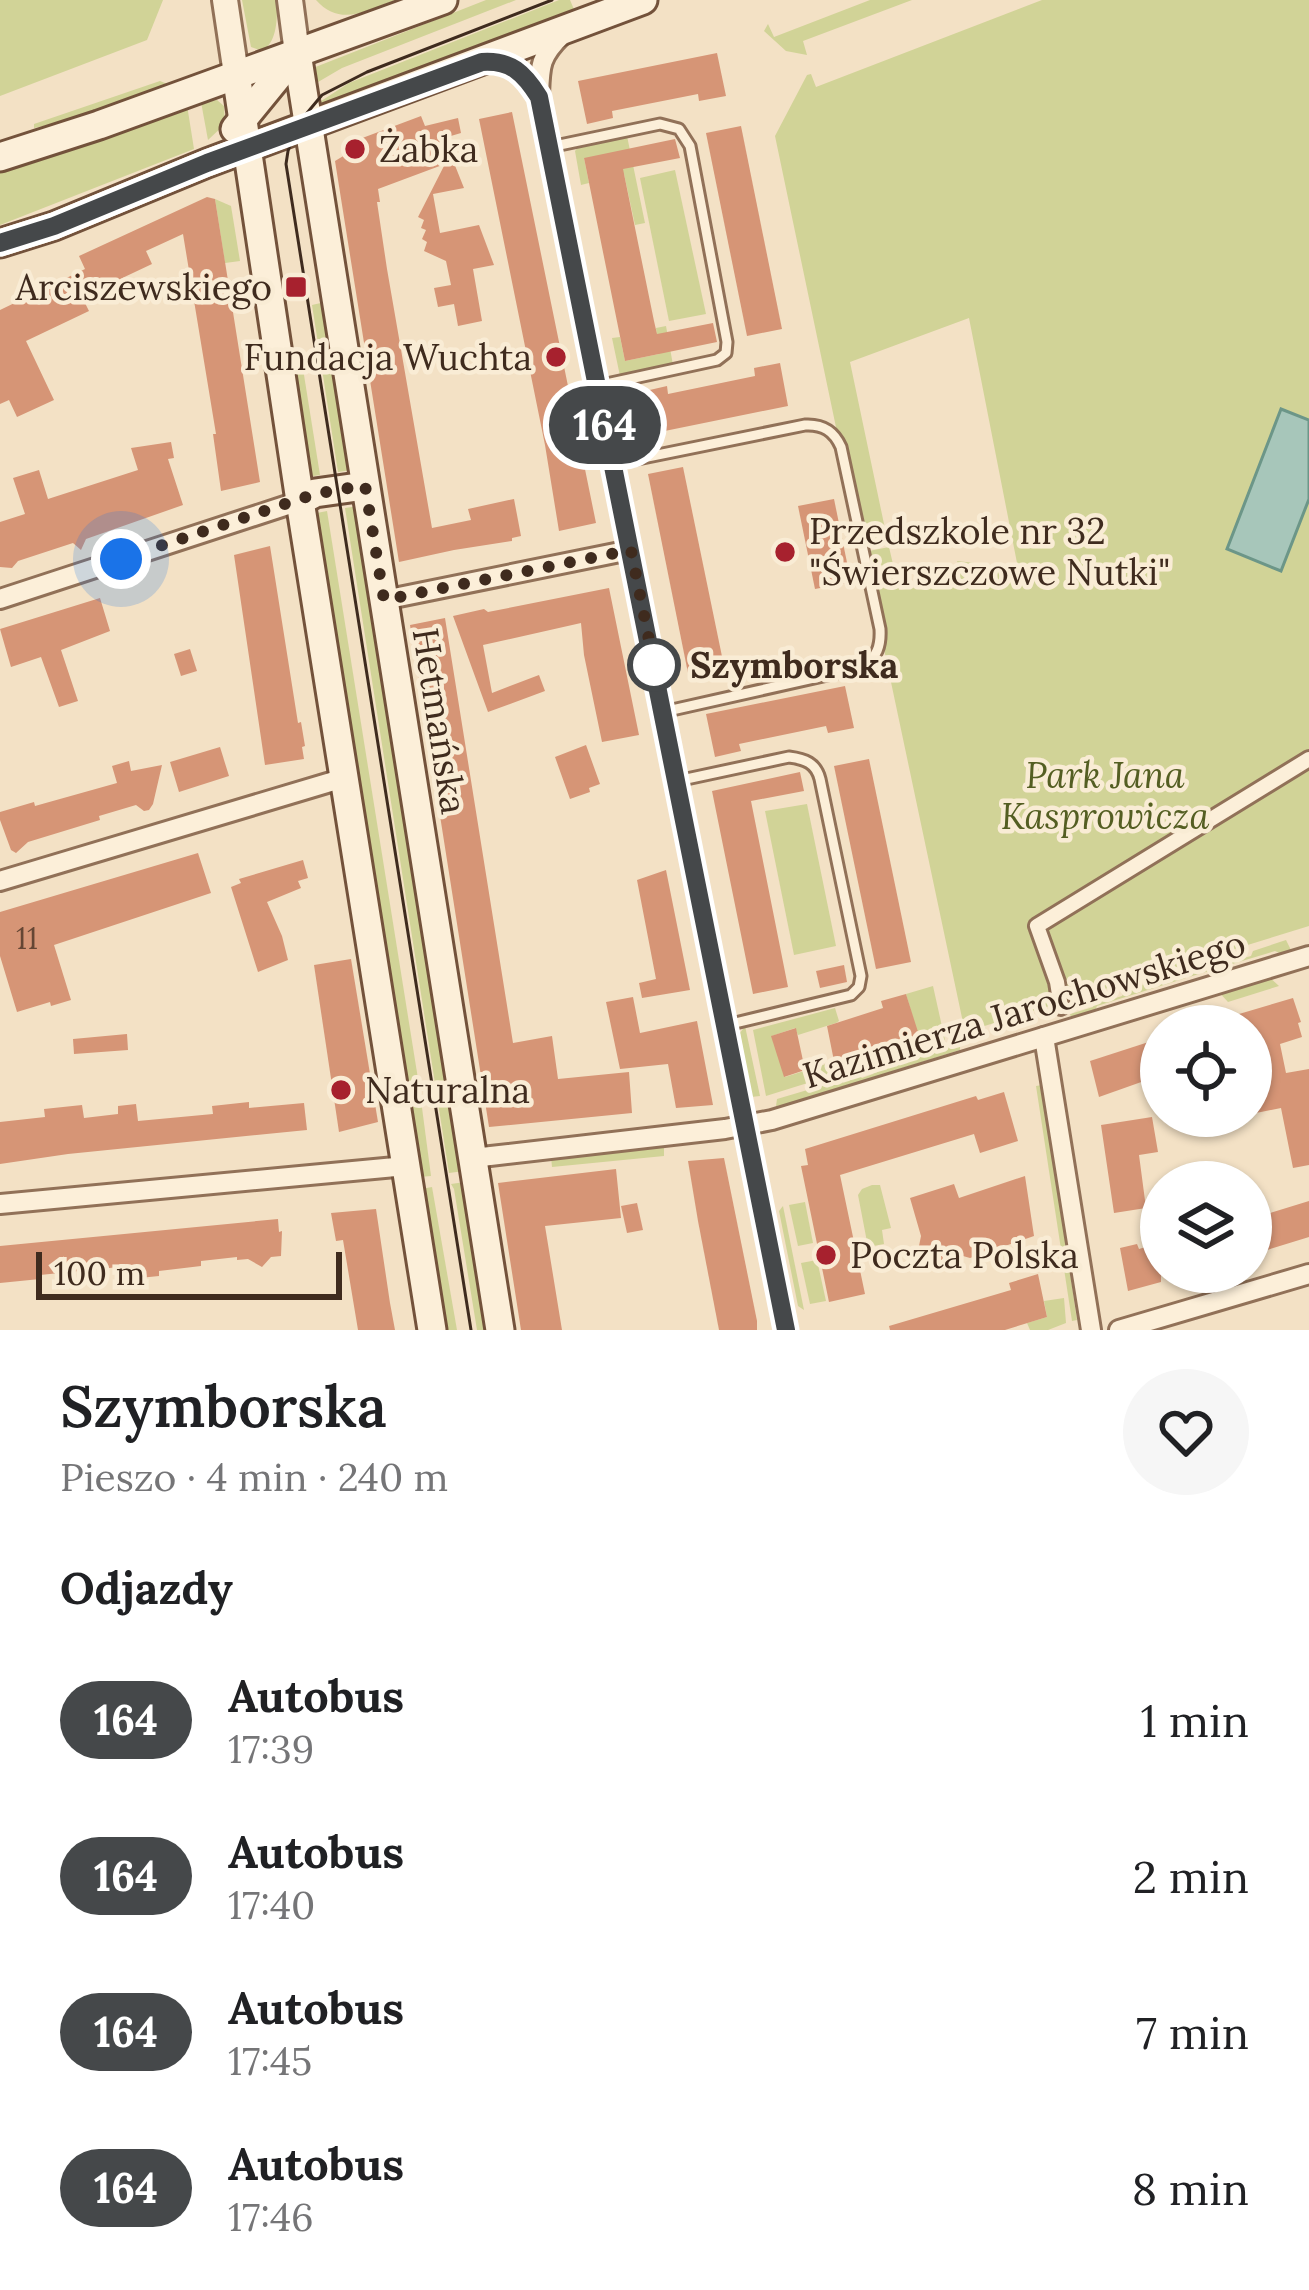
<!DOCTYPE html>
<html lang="pl">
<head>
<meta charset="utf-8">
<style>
  :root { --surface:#fff; --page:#f6f6f6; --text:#202124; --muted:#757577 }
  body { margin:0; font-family:Lora,serif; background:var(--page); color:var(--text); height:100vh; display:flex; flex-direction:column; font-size:45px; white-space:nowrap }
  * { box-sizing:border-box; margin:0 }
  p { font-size:39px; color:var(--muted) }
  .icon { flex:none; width:66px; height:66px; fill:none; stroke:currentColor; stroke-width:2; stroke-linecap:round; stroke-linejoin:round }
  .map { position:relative; height:1330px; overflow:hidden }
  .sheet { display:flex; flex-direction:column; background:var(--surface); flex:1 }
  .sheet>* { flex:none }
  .badge { padding:0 24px; border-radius:39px; font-size:42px; line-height:78px }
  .tools { position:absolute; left:1140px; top:1005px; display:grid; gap:24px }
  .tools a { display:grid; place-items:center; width:132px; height:132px; border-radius:50%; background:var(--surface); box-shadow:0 3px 9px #0004; font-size:60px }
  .scale { position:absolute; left:36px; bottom:30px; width:306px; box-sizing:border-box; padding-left:12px; border:6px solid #3f2b1e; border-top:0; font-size:33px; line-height:42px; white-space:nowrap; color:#3f2b1e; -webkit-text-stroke:9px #f9ecd5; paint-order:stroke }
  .you { position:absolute; width:60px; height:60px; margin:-30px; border:9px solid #fff; border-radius:50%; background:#1a73e8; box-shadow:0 0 0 18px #1a73e833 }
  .map>.badge { position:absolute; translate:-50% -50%; box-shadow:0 0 0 6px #fff }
  h2 { padding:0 60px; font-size:45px; line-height:108px }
  .round { display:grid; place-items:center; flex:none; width:126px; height:126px; border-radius:63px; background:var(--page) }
  .summary { display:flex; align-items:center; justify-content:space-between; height:204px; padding:0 60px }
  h1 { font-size:57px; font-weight:600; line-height:90px }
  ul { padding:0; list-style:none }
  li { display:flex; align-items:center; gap:36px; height:156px; padding:0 60px }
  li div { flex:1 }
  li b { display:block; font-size:45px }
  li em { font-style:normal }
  li .badge { min-width:132px; font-weight:700; text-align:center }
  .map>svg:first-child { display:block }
</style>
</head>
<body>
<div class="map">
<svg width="1309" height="1330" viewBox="0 0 1309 1330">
  <rect width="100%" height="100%" fill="#f3e1c5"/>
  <!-- green -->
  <g fill="#d1d397">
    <polygon points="0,0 163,0 147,40 0,96"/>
    <path d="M242,0H277C277,18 278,41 262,51L251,47Z"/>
    <path d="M316,0H395C366,11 340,27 316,0Z"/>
    <polygon points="486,0 516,0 342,68 313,85 313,68"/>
    <polygon points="559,0 570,0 576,14 334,104 318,103 349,83"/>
    <polygon points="870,0 912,0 803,41 807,55 786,51 764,31 768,24 774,37"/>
    <polygon points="1042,0 1309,0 1309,926 965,1032 884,649 885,632 869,551 889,547 899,590 940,584 961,570 957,561 1018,568 969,318 850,362 888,543 868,547 847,448 837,432 775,136 807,75 811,74 816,87"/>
    <path d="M160,81L170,85C125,104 81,119 34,128V124Z"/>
    <polygon points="217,100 224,106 225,124 208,140 201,102"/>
    <polygon points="187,105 194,149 0,225 0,168"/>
    <polygon points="627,136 645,223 635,225 624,174 584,158 589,183 581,185 575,151 580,145"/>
    <polygon points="675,170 706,314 669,321 640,178"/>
    <polygon points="215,199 231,206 240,261 225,263"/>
    <polygon points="325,302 352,470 338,472 312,305"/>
    <polygon points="666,326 673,365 620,376 612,338 620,337 625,361 659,354 656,328"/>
    <polygon points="300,350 320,475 307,477 290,353"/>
    <polygon points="359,506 415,884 464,1171 449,1173 345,508"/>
    <polygon points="327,511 419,1085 431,1176 419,1177 312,514"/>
    <polygon points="807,804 836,946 794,955 765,811"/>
    <polygon points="1286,940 1292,952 1284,955 1275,951 1189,977 1187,971 1236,956 1240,959 1251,956 1253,951"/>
    <polygon points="1184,972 1186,978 1097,1006 1094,1013 1072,1020 1070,1014 1093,1007 1096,999 1107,995 1112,999 1122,996 1125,990"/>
    <polygon points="1267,975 1279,986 1228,1002 1217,990"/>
    <polygon points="933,986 945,1040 766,1096 753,1030 835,1008 839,1021 836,1023 798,1035 795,1028 772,1036 785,1077 918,1035 906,994"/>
    <polygon points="745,1026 760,1096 751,1097 744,1086 740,1068 745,1060 740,1033"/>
    <polygon points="960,1042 960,1050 804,1099 800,1104 776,1106 777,1099 858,1075 862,1078 873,1074 876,1069"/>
    <polygon points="1042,1085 1077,1320 1072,1321 1036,1086"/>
    <polygon points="664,1146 664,1156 552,1167 551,1157"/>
    <polygon points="465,1182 489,1330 477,1330 454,1189 451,1184"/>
    <polygon points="872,1185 880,1185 891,1228 882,1230 884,1244 868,1247 858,1195 862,1189"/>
    <polygon points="432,1187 457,1330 443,1330 421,1189"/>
    <polygon points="805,1202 813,1243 798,1246 789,1205"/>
    <polygon points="783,1206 804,1310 798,1306 779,1211"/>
    <polygon points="817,1260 826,1301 810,1304 801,1263"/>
    <polygon points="1064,1298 1066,1323 1048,1330 1030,1330 1027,1323 1047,1317 1044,1301"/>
  </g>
  <!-- water -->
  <polygon fill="#a7c6ba" stroke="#6c9688" stroke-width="3" points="1281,409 1309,420 1309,499 1281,571 1227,549"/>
  <!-- building -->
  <g fill="#d69576">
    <polygon points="717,53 726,96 699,101 698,94 612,111 613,118 587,124 578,81"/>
    <polygon points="512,112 596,523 559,531 545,445 479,119"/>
    <polygon points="421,116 425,126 458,118 461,133 444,138 464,188 433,194 440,233 479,225 494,265 473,269 482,321 458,326 454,304 438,307 434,288 451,285 446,261 424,251 427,242 422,239 426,230 421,228 424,220 418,217 445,164 378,189 380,202 377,202 387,269 432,528 471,520 468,509 514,499 521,536 512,538 512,541 454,550 399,562 335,161 350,152 349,148 358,144 357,140"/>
    <polygon points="741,126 782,329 747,336 706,133"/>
    <polygon points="675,139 680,158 623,169 654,321 657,334 713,323 717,342 625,361 584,158"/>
    <polygon points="207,197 215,199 260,482 221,491 213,434 216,434 183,234 146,251 152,264 82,297 89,311 26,341 54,400 17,417 9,400 0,404 0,310 85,269 79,256"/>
    <polygon points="780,363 788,406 650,434 641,392 667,386 668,394 755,376 754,368"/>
    <polygon points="171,442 174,458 168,459 183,505 86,539 81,550 73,543 18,561 12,568 0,567 0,522 25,514 13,478 39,470 48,499 138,470 131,448"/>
    <polygon points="683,467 725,671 689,678 648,474"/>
    <polygon points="834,499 851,582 815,589 798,506"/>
    <polygon points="270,546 298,723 301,722 305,746 302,747 304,759 265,765 234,555"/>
    <polygon points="609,588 639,735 602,742 584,655 581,623 483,645 492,693 539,675 545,691 488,712 453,616 484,609 488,612"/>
    <polygon points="100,598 110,631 61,650 78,701 59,707 41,657 11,667 0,629"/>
    <polygon points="445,618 513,1043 552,1036 558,1079 629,1072 632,1113 489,1127 410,625"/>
    <polygon points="190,649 197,671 181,676 174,654"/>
    <polygon points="845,686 854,728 828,733 826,726 739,744 741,751 715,757 706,714"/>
    <polygon points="586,745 600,784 589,788 590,792 570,799 555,757"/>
    <polygon points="220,747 229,776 179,792 170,762"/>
    <polygon points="869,759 911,962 876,969 834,766"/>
    <polygon points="129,761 131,771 162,765 153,804 149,810 144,811 136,805 99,816 100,820 28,842 16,853 11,850 0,820 0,812 34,802 35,806 117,783 112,766"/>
    <polygon points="800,772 804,791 751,801 788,987 753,994 712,791"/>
    <polygon points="198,853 211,893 54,945 71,1000 51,1006 50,1002 17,1012 0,956 0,912"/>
    <polygon points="303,860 308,878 298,881 301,888 267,902 282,936 288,960 258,972 231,887 241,883 239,879"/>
    <polygon points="666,870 690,990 642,998 639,983 656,979 637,880"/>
    <polygon points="351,959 378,1122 339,1132 314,965"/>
    <polygon points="844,965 847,982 820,988 816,971"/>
    <polygon points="906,994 919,1035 834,1061 827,1026 883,1008 881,1001"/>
    <polygon points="633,997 640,1033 697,1021 713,1105 676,1108 668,1064 620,1069 606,1002"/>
    <polygon points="1293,998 1301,1022 1298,1023 1302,1037 1280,1044 1286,1073 1309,1069 1309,1165 1293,1168 1281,1108 1251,1114 1251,1026 1213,1026 1212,1022"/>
    <polygon points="796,1028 805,1070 784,1077 771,1036"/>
    <polygon points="127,1034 128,1050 74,1054 73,1039"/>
    <polygon points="1161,1038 1161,1075 1099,1097 1090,1061"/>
    <polygon points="1004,1092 1018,1141 980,1153 974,1134 840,1175 865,1294 829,1302 801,1166 808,1165 805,1149 976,1096 978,1100"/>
    <polygon points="249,1102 249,1108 304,1103 307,1130 68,1154 0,1164 0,1122 45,1117 44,1109 82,1105 84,1118 118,1114 118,1106 136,1104 138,1121 213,1114 212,1106"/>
    <polygon points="1152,1117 1158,1152 1139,1155 1146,1208 1114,1213 1101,1125"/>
    <polygon points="724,1158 757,1321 757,1330 719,1330 698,1221 688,1161"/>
    <polygon points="616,1169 621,1218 545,1226 562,1330 521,1330 498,1183"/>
    <polygon points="1025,1176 1034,1236 970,1258 956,1254 955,1262 945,1261 945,1266 935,1265 935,1269 915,1266 921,1236 910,1198 954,1184 959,1198"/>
    <polygon points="1309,1201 1309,1237 1251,1255 1251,1219"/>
    <polygon points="637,1203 643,1230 627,1233 621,1206"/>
    <polygon points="376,1209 390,1303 395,1330 358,1330 343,1240 336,1241 331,1213"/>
    <polygon points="278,1219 279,1232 282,1231 281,1256 271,1257 262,1267 248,1259 237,1260 237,1257 201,1261 201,1266 159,1271 159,1276 120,1280 119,1267 40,1275 40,1279 0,1283 0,1246"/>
    <polygon points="1137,1244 1139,1249 1149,1246 1150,1250 1161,1247 1161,1282 1128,1291 1120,1248"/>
    <polygon points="1038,1274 1047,1317 1005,1330 890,1330 889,1326 1011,1290 1009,1283"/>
  </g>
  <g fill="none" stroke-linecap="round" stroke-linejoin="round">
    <defs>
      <g id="service">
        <polyline points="550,147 660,124 679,129 690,146 727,342 726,353 717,360 597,386"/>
        <path d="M613,464L805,425C823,424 834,431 841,447L880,629C881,646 877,657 863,667L663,712"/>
        <path d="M677,781L789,757C805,759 816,763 820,779L861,976L859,987L851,995L727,1025"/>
      </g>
      <polyline id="pedestrian" points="1061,1007 1057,982 1037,926 1309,759"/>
      <g id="minor">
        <path d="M562,35C539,57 540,67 539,97L786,1330"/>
        <path d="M487,62C513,60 526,76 539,97"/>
        <polyline points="0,599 300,501"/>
        <polyline points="384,600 630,550"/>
        <polyline points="0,881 344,778"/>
        <polyline points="1044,1037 1091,1330"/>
        <polyline points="473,1158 725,1129 772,1120 1309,956"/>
        <polyline points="0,1204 406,1166"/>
        <polyline points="1119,1330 1309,1274"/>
      </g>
      <g id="tertiary">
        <polyline points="225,0 236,74"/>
        <polyline points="290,0 297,53"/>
      </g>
      <g id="secondary">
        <polyline points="297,53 500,1330"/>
        <polyline points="236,74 300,501 432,1330"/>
        <polyline points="235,129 297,53"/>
        <polyline points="0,157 99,125 443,0"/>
        <polyline points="0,243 54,226 207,163 643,0"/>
        <polyline points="300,501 315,493 365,486"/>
      </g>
    </defs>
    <!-- service casing -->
    <use href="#service" stroke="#917158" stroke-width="15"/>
    <!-- pedestrian casing -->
    <use href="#pedestrian" stroke="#917158" stroke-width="20"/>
    <!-- minor casing -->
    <use href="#minor" stroke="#917158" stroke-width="24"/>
    <!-- tertiary casing -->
    <use href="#tertiary" stroke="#917158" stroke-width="30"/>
    <!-- secondary casing -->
    <use href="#secondary" stroke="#73523b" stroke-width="33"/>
    <!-- service -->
    <use href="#service" stroke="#fcefd9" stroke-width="9"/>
    <!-- pedestrian -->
    <use href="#pedestrian" stroke="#fcefd9" stroke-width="14"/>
    <!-- minor -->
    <use href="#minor" stroke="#fcefd9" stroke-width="18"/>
    <!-- tertiary -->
    <use href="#tertiary" stroke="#fcefd9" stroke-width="24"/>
    <!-- secondary -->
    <use href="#secondary" stroke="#fcefd9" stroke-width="27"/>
    <!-- tram -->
    <polyline stroke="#3f2b1e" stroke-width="3" points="471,1330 286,164 288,151 297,125 322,95 367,72 552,0"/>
  </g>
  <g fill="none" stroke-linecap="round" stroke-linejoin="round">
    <defs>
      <path id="line" d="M0,243L54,226L207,163L482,62C511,60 524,73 539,97L786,1330"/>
    </defs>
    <!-- line casing -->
    <use href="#line" stroke="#fff" stroke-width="27"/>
    <!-- line -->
    <use href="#line" stroke="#45484a" stroke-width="18"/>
    <!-- walk -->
    <polyline stroke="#3f2b1e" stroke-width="12" stroke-dasharray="0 21.6" points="121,559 315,494 365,485 384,600 631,550 654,665"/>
  </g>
  <!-- markers -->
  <g fill="#a7212e" stroke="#f9ecd5" stroke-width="4.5">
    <circle cx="355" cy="149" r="12"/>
    <rect x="284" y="275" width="24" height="24" rx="6"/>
    <circle cx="556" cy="357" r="12"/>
    <circle cx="785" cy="552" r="12"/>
    <circle cx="341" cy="1090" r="12"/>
    <circle cx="826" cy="1255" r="12"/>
  </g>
  <circle fill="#fff" stroke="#45484a" stroke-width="6" cx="654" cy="665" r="24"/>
  <g text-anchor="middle" stroke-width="9" stroke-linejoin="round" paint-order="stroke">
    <!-- number labels -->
    <g font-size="30" fill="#654634">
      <text x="27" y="949">11</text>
    </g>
    <!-- poi labels -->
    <g font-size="36" fill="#3f2b1e" stroke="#f9ecd5" text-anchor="start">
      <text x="379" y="162">Żabka</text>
      <text x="272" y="300" text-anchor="end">Arciszewskiego</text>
      <text x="532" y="370" text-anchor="end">Fundacja Wuchta</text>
      <text x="809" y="544">Przedszkole nr 32<tspan x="809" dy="41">"Świerszczowe Nutki"</tspan></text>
      <text x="365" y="1103">Naturalna</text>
      <text x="850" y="1268">Poczta Polska</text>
    </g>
    <!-- stop labels -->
    <g font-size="36" font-weight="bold" fill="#3f2b1e" stroke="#f9ecd5" text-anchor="start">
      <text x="690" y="678">Szymborska</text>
    </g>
    <!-- street labels -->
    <g font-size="36" fill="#3f2b1e" stroke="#f9ecd5">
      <text transform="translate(440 721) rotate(81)" y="13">Hetmańska</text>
      <text transform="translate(1024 1009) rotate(-17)" y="13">Kazimierza Jarochowskiego</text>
    </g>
    <!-- park labels -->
    <g font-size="36" font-style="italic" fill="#545e22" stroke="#f9ecd5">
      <text x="1105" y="788">Park Jana<tspan x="1105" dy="41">Kasprowicza</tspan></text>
    </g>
  </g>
</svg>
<div class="tools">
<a><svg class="icon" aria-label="locate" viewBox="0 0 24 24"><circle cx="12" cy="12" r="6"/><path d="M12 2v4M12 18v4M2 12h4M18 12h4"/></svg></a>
<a><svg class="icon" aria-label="layers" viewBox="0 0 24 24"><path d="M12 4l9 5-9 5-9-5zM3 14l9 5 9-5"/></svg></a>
</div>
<div class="scale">100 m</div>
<div class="you" style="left:121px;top:559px"></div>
<b class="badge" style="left:605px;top:425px;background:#45484a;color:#fff">164</b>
</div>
<section class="sheet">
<div class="summary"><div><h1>Szymborska</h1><p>Pieszo · 4 min · 240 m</p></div><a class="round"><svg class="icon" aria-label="heart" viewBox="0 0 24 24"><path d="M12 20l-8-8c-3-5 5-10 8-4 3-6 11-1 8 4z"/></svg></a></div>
<h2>Odjazdy</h2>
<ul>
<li><span class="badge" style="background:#45484a;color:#fff">164</span><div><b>Autobus</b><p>17:39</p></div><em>1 min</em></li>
<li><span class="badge" style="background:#45484a;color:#fff">164</span><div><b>Autobus</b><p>17:40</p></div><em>2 min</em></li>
<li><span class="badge" style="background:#45484a;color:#fff">164</span><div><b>Autobus</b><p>17:45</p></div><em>7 min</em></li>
<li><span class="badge" style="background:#45484a;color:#fff">164</span><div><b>Autobus</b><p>17:46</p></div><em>8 min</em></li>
</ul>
</section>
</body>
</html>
